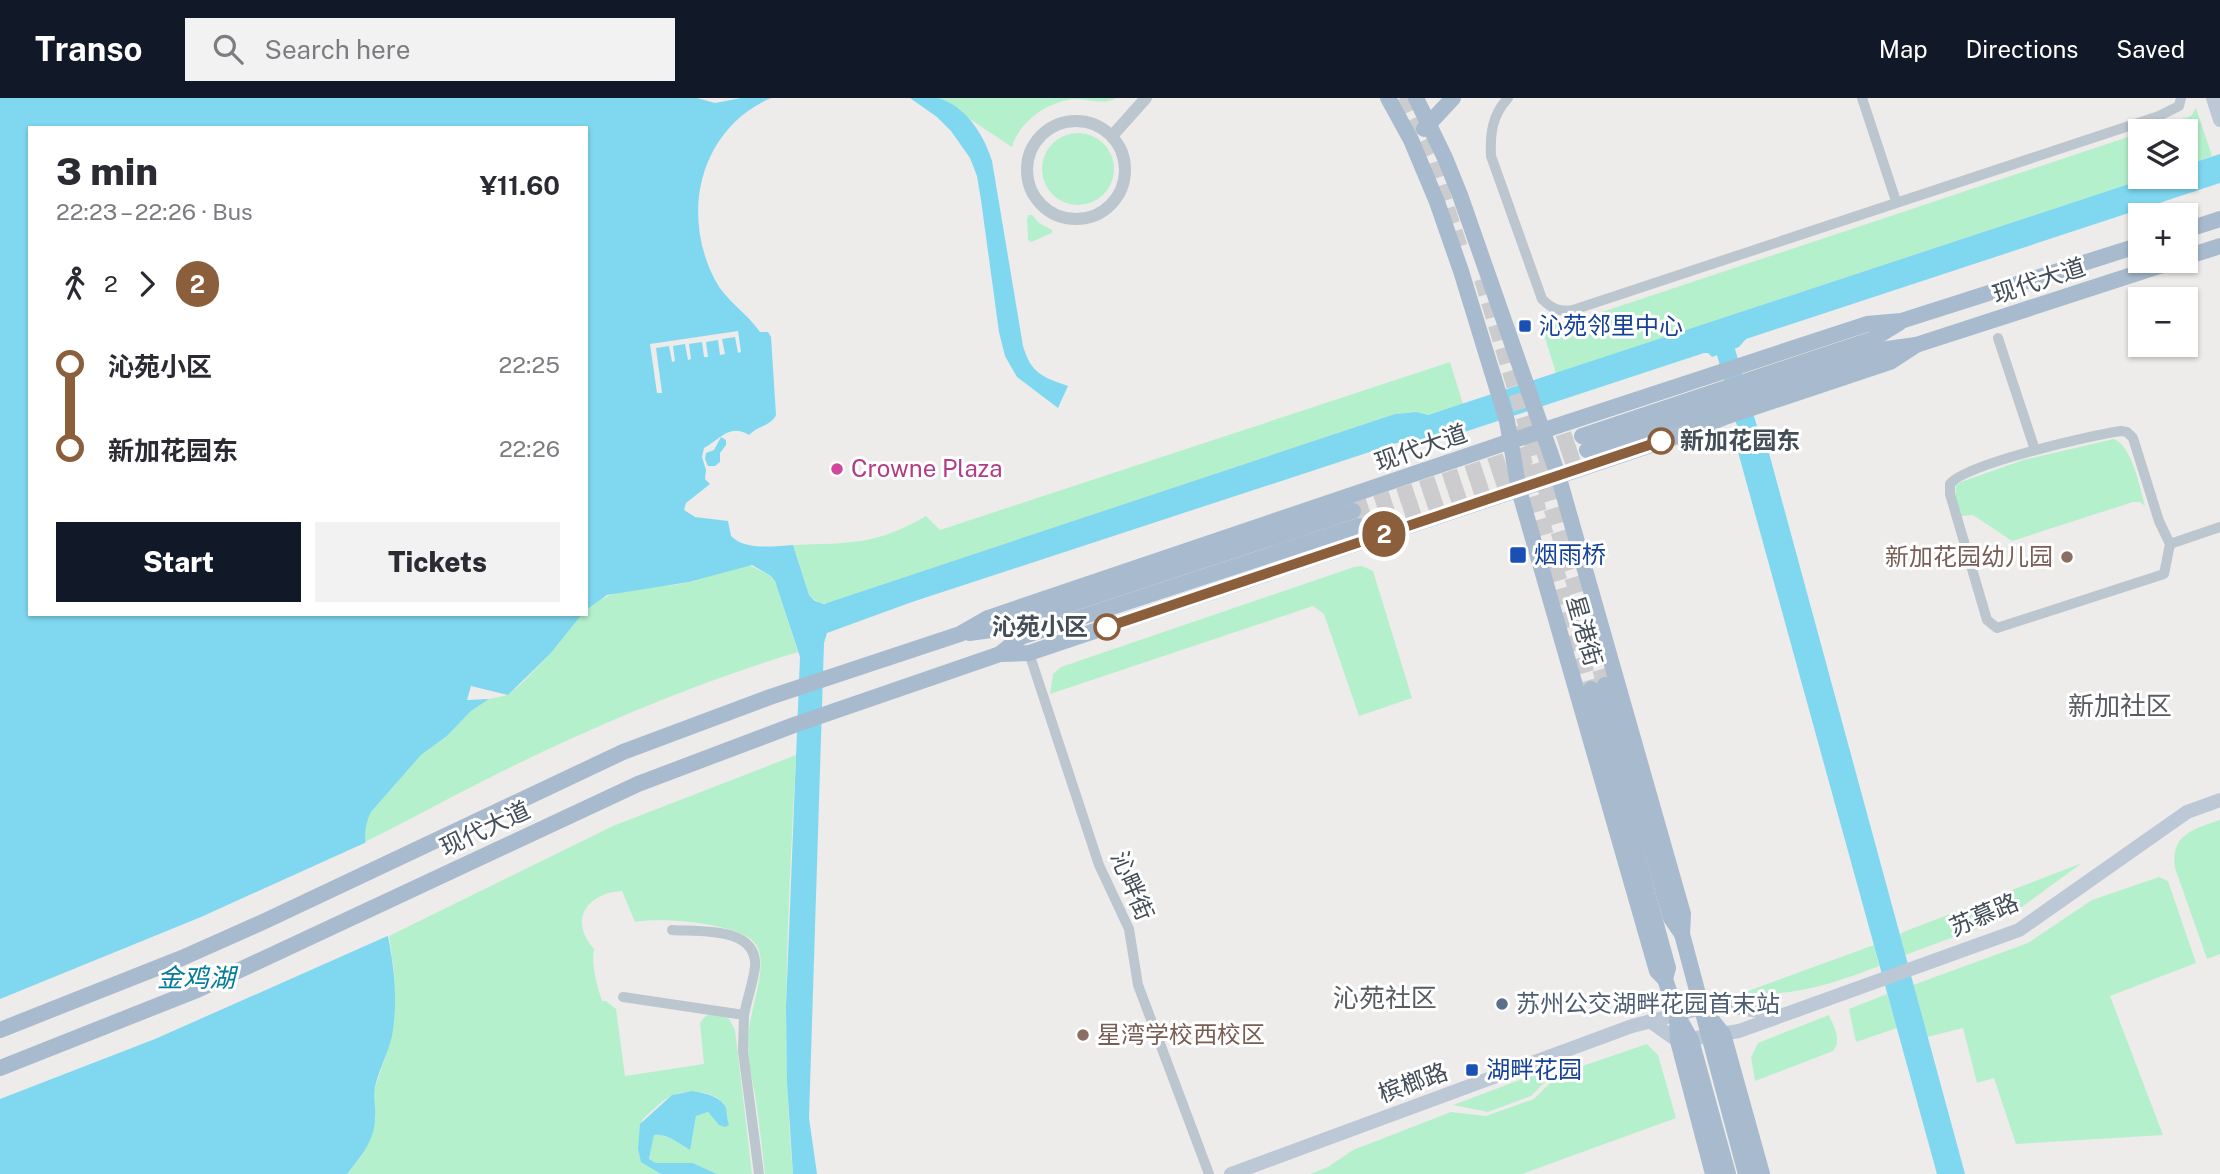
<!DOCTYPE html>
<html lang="en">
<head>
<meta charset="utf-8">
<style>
  :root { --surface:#fff; --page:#f2f2f3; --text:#2b2b33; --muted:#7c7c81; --accent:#111827 }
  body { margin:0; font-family:"Public Sans","Noto Sans SC",sans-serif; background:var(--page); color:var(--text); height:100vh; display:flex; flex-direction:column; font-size:26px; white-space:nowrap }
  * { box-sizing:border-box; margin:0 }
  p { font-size:23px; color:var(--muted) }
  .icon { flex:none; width:38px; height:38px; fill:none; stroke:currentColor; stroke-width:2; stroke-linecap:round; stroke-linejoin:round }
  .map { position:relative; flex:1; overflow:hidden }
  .details { position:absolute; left:28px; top:28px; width:560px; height:490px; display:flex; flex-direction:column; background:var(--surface); border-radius:0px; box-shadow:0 2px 5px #0004 }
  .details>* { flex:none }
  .badge { padding:0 14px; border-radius:23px; font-size:24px; line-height:46px }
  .controls { position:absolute; left:2128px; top:21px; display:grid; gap:14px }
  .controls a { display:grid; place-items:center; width:70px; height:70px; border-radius:0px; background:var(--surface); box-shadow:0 2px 5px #0004; font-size:35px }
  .map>.badge { position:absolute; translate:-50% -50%; box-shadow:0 0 0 4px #fff }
  .legs { display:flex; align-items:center; gap:10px; height:77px; padding:0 28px; font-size:23px }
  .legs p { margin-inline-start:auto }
  .summary { display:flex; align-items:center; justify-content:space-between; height:119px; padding:0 28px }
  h1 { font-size:38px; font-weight:800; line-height:52px }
  .primary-button { display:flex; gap:14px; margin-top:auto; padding:14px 28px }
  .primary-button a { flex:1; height:80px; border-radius:0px; background:var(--accent); color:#fff; font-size:28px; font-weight:800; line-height:80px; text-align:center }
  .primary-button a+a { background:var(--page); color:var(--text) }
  ul { padding:0 28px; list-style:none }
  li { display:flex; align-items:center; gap:24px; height:84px; font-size:26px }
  li i { display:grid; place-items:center; width:10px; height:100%; margin:0 9px; background:currentColor }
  li i::after { content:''; width:18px; height:18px; margin:-9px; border:5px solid; border-radius:50%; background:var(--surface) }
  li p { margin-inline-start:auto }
  li:first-child i { background:linear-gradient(#0000 50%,currentColor 0) }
  li:last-child i { background:linear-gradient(currentColor 50%,#0000 0) }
  header { display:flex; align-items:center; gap:42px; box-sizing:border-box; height:98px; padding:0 35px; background:var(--accent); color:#fff }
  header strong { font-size:33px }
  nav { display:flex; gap:38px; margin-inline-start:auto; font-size:24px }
  .search { width:490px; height:63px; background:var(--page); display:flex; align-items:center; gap:18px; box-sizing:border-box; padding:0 24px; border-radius:0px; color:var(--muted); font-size:26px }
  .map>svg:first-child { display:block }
</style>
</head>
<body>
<header>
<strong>Transo</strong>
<div class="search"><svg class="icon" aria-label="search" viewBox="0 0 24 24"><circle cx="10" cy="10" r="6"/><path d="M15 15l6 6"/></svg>Search here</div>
<nav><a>Map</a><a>Directions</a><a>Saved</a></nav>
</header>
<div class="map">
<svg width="2220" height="1076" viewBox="0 0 2220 1076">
  <rect width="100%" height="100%" fill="#eeebeb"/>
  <!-- green -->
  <g fill="#b5f0cc">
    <path d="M938,0H1116C1103,8 1088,0 1073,1C1047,4 1019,24 1012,49Z"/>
    <polygon points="2196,10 2212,58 2186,67 2186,33 2145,33 2191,18"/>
    <path d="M2140,35V79H2150L1556,275L1538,217C1548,226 1556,226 1569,225Z"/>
    <circle cx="1078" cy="71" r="36"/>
    <polygon points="1029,117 1032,117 1039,125 1052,132 1052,135 1031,144 1028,142 1027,120"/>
    <path d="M1450,264L1463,306L1427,317L1415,314L1395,316L831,505H819L809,497L793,447C849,445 877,447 926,418L940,432Z"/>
    <path d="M2114,341C2132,348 2140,390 2145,408L2140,404H2133L2012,443L1973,417L1961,418L1955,401L1956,387L1961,384L2023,362Z"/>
    <path d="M749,467L771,478L775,483L798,554C693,586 591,629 493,678C450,699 408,723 365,744L366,724L371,714L421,657L447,638L471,613L489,601L508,597L522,585L551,555L580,518L586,516V512C613,486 656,492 690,484C710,479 729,471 749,467Z"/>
    <polygon points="1362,468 1373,473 1412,600 1359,618 1324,516 1313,508 1050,596 1053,576 1061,569 1354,469"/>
    <path d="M796,657C789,797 780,937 793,1076H765C762,1049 759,1023 755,996C751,975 746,953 749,932C751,909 768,868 757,848C745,825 659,819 635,824L622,793C587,795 568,822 594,851C591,867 597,887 602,903H606L616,911L625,978L704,966L700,925C707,913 718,914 729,921L735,932L752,1076H717L693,1065H656L649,1061L654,1037L658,1036L690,1047L696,1018L708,1014L716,1023L728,1024C726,1020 727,1012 725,1008C717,993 688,990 673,997C663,1001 651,1014 642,1022L645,1066L653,1069L661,1076H347L360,1060L375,1019L374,993L391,941L395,898L394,873L389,838L613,728Z"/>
    <path d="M2220,722V856L2207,861L2175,770C2170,736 2194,731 2220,722Z"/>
    <polygon points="2082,765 2008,819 1905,857 1900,836 1906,833"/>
    <polygon points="2159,779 2168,783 2196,865 2110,898 2163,1037 2016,1046 1994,980 1977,985 1963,930 1927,939 1913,887 2028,845 2092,802"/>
    <path d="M1874,847L1879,868C1833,886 1791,899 1740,896Z"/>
    <polygon points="1887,896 1897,930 1856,944 1849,911"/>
    <path d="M1829,917C1834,929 1842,942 1833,953L1755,983L1751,959L1758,945Z"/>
    <polygon points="1647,946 1658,957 1676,1020 1522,1076 1310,1076 1328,1069 1353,1052 1451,1014 1486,1018 1534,1001 1559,976"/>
    <polygon points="1557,972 1531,998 1488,1014 1453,1007 1525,980"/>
  </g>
  <!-- water -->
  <g fill="#7fd8f0">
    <path d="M0,0H697L715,5L741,0H771C700,31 680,115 715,182C726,203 747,215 760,234H768L771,239L776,317C771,328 757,328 749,337C730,325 720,341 704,350L702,359L706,372L705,381L710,386L686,405L684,412L695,419L728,423L731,438C745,453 775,448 793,447L809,497L815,503L824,506L1395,316L1416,314L1428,317L2150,79H2186V67L2220,56V85L1746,241L1739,249L1712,259L1708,255H1704L1437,343L1397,345L912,504L827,535L824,545L809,1020L817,1076H793L787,985L786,909L800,559L775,483L771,478L752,467L689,484L607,497L586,512V30H30V516H582L551,555L508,597L471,588L467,602L489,601L471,613L447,638L421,657L371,714C358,739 370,765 377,791C389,839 401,888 392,938C388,956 379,971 375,989C373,1000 376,1009 375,1020C375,1042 360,1060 347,1076H0Z"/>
    <path d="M910,0C918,0 930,0 938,0C966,8 984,37 992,63L1023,248C1031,275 1042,279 1068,288L1058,310L1017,279L1005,258L999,234L981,102L977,78L970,60L951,33L937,19Z"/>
    <polygon points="1763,333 1965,1076 1937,1076 1735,343"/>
    <polygon points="721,339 726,342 726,347 720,355 720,364 715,368 708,368 705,361 706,355 714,352"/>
    <path d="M692,993C704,995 721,998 726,1010C727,1016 727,1022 729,1027L725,1029L719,1027L708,1014L696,1018L690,1052C679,1045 666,1035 654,1037L649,1061L656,1065H693L717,1076H661L641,1064L638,1051L640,1026L672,997Z"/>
  </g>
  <!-- pier -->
  <g fill="#eeebeb">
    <polygon points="738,233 741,254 738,255 735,239 722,241 725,256 720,257 718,242 706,244 708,259 704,259 702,244 689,246 691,261 688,262 685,246 673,248 675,263 672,264 669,248 656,250 662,295 657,295 650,246"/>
    <polygon points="369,743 392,836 155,941 0,1001 0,901 201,819"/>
  </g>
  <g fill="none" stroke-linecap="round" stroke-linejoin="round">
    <!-- river -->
    <g stroke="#7fd8f0" stroke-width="19">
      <polyline points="1726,254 1733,278"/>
      <polyline points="1741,308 1750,338"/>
    </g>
    <!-- primary-tunnel -->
    <g stroke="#ccccce" stroke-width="16" stroke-dasharray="16 8" stroke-linecap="butt">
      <polyline points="1401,0 1432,64 1460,150"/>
      <polyline points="1482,181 1605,587"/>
      <polyline points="1514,329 1591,591"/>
      <polyline points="1353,413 1582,338"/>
      <polyline points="1358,428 1587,352"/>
    </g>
    <!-- minor -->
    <g stroke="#bbc6cf" stroke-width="10">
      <path d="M1508,0C1492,17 1490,36 1491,58L1542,201C1552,211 1559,214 1573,212L2159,18L2179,8L2181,0"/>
      <polyline points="1862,0 1896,103"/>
      <polyline points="1998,240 2035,352"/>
      <path d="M2121,333L2127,334L2133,340L2159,423L2170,446L2164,476L1997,530L1987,522L1950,396V386C1965,366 2092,337 2121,333Z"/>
      <polyline points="2170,446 2220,429"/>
      <polyline points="1029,555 1099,767 1129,831 1138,887 1209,1076"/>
      <path d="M672,832C699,834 758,828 755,869C753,885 747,901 744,917"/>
      <polyline points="623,899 744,917 743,953 759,1076"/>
    </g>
    <!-- tertiary -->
    <g stroke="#bbc6cf" stroke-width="12">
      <circle cx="1076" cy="72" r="49"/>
      <polyline points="1112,38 1146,0"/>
    </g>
    <!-- secondary -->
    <g stroke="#bcc8d6" stroke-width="14">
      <polyline points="2213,0 2220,22"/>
      <polyline points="1650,923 1678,943 1739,933 2019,832 2187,714 2220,702"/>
      <polyline points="1231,1076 1632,928 1702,910 1734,909 1777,916"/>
    </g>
    <!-- primary -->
    <g stroke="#a8bacd" stroke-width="16">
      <polyline points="1388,0 1411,42 1437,104 1461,173 1507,323 1519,392 1657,873 1665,881 1677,917 1691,942 1728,1076"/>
      <polyline points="1416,0 1445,60 1460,97 1558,377 1683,816 1682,836 1746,1076"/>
      <polyline points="1424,31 1453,0"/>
      <polyline points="2186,132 2220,121"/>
      <polyline points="2186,159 2220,148"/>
      <polyline points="1582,338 1873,241 1899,225"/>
      <polyline points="1587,352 1887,251 1916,247 2175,163"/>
      <polyline points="969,535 991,532 1353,413"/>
      <polyline points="1000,556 1021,539 1358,428"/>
      <polyline points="1605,587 1671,820 1682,836"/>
      <polyline points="1591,591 1668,870 1665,881"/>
      <polyline points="1706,915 1723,936 1762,1076"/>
      <polyline points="1677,919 1678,943 1713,1076"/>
      <polyline points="0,932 182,860 265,823 623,654 770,599 960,536 988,520 1511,343 1867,226 1901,223 2140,147"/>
      <polyline points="0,970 197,892 638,686 794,627 1000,556 1029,555 1687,335 1725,319 1890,264 1916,247"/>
    </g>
  </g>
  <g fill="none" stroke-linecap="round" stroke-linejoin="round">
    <defs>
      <polyline id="line-1" points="1107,529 1661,343"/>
    </defs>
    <!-- line-1 casing -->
    <use href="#line-1" stroke="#fff" stroke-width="16"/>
    <!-- line-1 -->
    <use href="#line-1" stroke="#8b5e3c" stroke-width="10"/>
  </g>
  <!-- markers -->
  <g fill="#1a4fb4" stroke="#fff" stroke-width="2.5">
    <rect x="1518" y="221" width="14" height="14" rx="3.5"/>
    <rect x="1509" y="448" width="18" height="18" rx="3.5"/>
    <rect x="1465" y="965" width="14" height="14" rx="3.5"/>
  </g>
  <g fill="#fff" stroke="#8b5e3c" stroke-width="3.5">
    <circle cx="1661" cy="343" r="12"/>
    <circle cx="1107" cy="529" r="12"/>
  </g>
  <circle fill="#d1479c" stroke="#fff" stroke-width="2.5" cx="837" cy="371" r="7"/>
  <g fill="#8d6e63" stroke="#fff" stroke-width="2.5">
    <circle cx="2067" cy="459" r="7"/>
    <circle cx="1083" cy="937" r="7"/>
  </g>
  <circle fill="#5c6f8a" stroke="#fff" stroke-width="2.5" cx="1502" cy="906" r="7"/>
  <g text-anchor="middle" stroke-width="6" stroke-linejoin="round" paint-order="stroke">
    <!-- street labels -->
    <g font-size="24" fill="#434e59" stroke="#fff">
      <text transform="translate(2039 183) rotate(-18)" y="8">现代大道</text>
      <text transform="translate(1421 350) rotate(-19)" y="8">现代大道</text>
      <text transform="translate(1584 533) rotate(74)" y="8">星港街</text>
      <text transform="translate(485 731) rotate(-25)" y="8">现代大道</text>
      <text transform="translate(1132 788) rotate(67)" y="8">沁畔街</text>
      <text transform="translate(1984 817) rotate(-23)" y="8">苏慕路</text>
      <text transform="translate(1413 985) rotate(-20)" y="8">槟榔路</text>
    </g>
    <!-- transit labels -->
    <g font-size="24" fill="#164399" stroke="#fff" text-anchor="start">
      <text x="1539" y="236">沁苑邻里中心</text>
      <text x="1534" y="465">烟雨桥</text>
      <text x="1486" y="980">湖畔花园</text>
    </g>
    <!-- stop labels -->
    <g font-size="24" font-weight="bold" fill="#434e59" stroke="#fff" text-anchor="start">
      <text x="1680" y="351">新加花园东</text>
      <text x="1088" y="537" text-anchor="end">沁苑小区</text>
    </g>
    <!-- hotel labels -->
    <g font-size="24" fill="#b23c85" stroke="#fff" text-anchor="start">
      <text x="851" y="379">Crowne Plaza</text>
    </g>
    <!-- education labels -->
    <g font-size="24" fill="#785e54" stroke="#fff" text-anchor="end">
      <text x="2053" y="467">新加花园幼儿园</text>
      <text x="1097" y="945" text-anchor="start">星湾学校西校区</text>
    </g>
    <!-- service labels -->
    <g font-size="24" fill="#4e5e75" stroke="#fff" text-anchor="start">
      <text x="1516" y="914">苏州公交湖畔花园首末站</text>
    </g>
    <!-- neighbourhood labels -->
    <g font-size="26" fill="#585b60" stroke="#fff">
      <text x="2120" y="617">新加社区</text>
      <text x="1385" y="909">沁苑社区</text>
    </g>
    <!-- water labels -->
    <g font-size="26" font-style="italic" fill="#067b9b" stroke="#fff">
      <text x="196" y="889">金鸡湖</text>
    </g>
  </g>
</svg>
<div class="controls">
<a><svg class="icon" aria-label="layers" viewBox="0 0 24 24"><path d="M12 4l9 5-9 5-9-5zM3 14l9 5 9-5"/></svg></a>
<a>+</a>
<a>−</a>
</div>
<b class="badge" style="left:1384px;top:436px;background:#8b5e3c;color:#fff">2</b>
<section class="details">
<div class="summary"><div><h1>3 min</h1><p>22:23 – 22:26 · Bus</p></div><b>¥11.60</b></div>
<div class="legs"><svg class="icon" aria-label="walk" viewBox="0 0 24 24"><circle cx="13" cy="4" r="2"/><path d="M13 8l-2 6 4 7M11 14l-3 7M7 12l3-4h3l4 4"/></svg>2<svg class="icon" aria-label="forward" viewBox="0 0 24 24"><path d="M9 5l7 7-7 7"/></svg><b class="badge" style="background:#8b5e3c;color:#fff">2</b></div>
<ul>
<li><i style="color:#8b5e3c"></i><b>沁苑小区</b><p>22:25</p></li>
<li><i style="color:#8b5e3c"></i><b>新加花园东</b><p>22:26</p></li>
</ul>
<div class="primary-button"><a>Start</a><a>Tickets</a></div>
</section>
</div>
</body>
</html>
